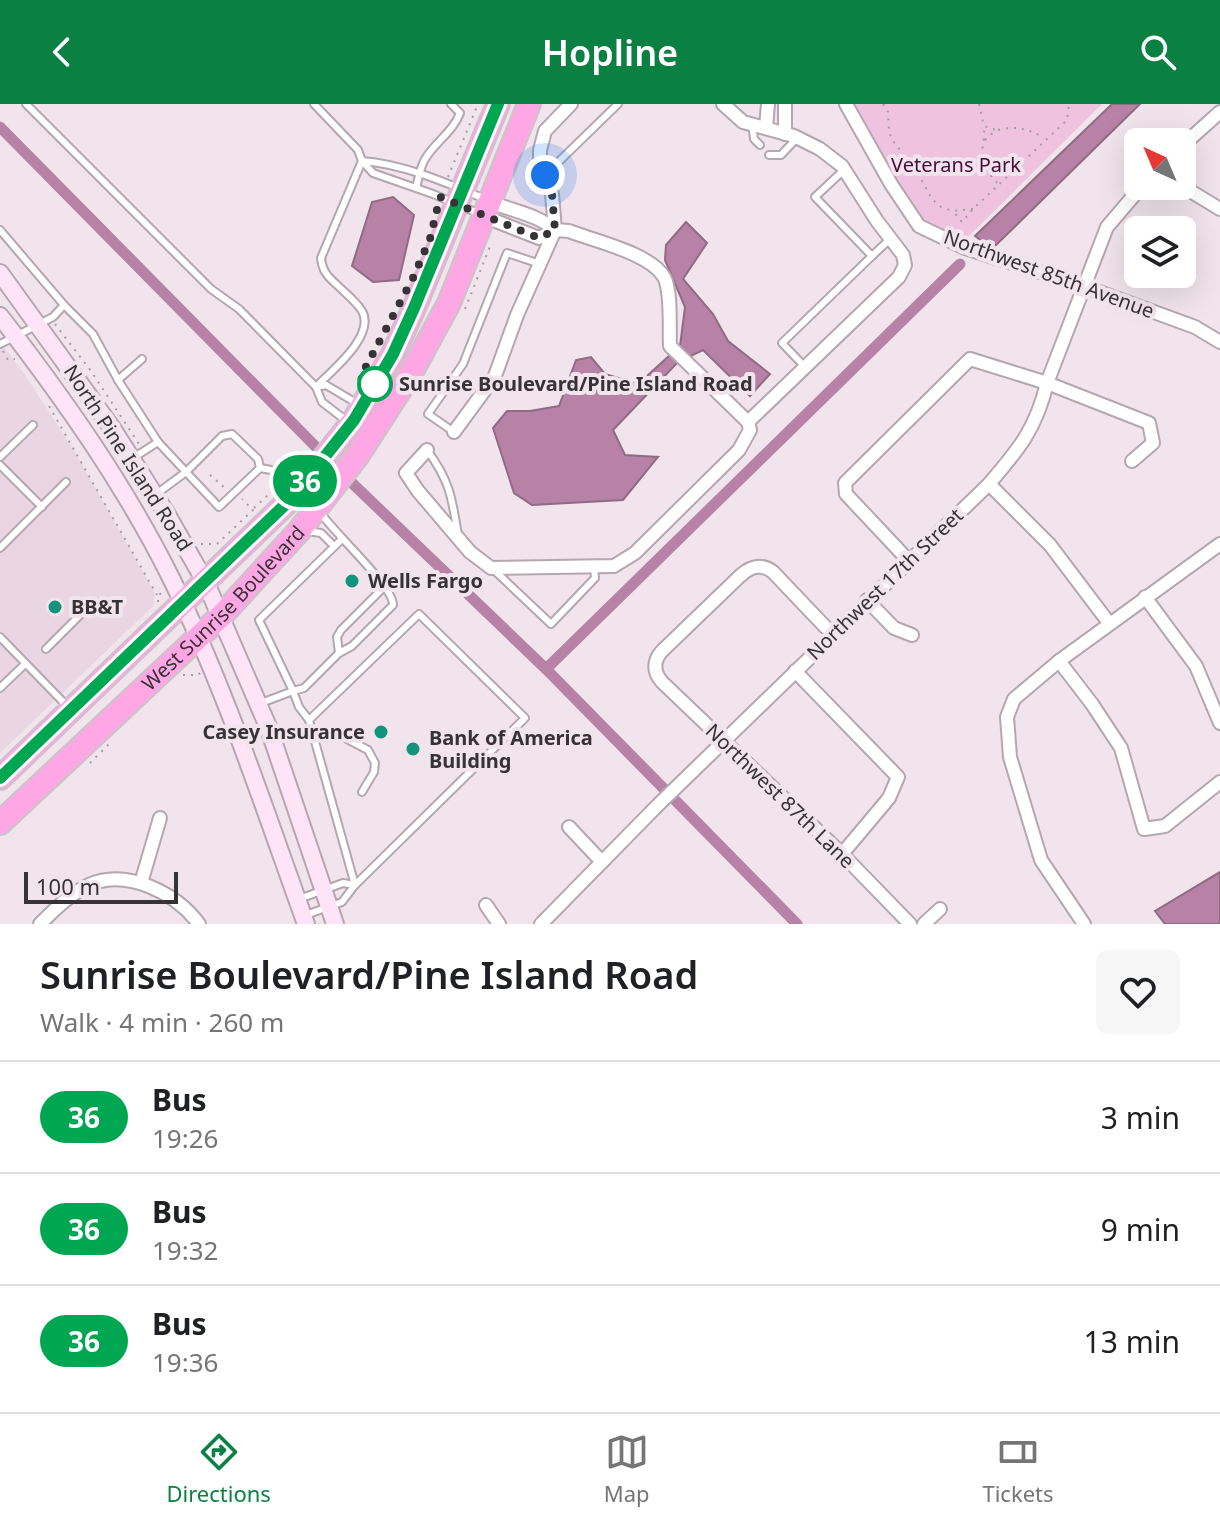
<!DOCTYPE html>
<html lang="en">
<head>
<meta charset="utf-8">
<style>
  :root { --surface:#fff; --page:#f6f6f6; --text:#202124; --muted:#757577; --line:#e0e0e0; --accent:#0b8043 }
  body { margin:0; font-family:"Noto Sans",sans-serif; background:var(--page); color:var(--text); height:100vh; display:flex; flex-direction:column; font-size:30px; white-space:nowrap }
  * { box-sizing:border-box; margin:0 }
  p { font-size:26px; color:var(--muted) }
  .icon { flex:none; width:44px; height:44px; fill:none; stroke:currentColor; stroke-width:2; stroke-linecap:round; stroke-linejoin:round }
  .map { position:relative; height:820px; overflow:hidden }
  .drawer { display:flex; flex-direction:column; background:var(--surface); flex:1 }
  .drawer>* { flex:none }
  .badge { padding:0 16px; border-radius:26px; font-size:28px; line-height:52px }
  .needle { width:52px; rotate:316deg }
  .fabs { position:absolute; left:1124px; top:24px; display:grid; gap:16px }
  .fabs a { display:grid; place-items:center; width:72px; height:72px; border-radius:12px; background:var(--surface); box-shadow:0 8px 32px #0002; font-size:40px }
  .scale { position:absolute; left:24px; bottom:20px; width:154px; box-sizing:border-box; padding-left:8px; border:4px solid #373235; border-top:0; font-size:22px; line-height:28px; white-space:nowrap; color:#373235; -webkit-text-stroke:6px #f1e4ec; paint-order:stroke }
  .you { position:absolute; width:40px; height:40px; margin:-20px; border:6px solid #fff; border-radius:50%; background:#1a73e8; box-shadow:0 0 0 12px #1a73e833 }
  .map>.badge { position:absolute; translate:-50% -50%; box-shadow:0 0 0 4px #fff }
  .round { display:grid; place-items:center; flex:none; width:84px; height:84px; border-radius:12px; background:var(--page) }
  .head { display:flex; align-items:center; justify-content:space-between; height:136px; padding:0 40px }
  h1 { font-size:38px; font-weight:600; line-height:60px }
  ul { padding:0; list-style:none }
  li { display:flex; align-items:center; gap:24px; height:112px; padding:0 40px; border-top:2px solid var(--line) }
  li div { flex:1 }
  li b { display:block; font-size:30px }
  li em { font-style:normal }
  li .badge { min-width:88px; font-weight:700; text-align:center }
  header { display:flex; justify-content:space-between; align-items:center; height:104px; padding:0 40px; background:var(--accent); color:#fff; font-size:36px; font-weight:600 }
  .menu { display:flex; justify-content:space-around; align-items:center; height:112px; border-top:2px solid var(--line); background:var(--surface); font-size:22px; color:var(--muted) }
  .menu a { display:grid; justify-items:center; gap:4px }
  .menu .selected { color:var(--accent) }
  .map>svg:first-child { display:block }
</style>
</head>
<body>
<header><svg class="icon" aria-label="back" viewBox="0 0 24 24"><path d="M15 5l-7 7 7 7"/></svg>Hopline<svg class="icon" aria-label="search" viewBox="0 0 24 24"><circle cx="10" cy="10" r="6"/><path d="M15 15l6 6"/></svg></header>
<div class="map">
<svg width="1220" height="820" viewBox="0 0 1220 820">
  <rect width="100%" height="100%" fill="#f1e4ec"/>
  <!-- built -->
  <polygon fill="#e9d6e2" points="0,238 23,268 70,340 155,489 153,502 0,649"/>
  <!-- green -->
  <polygon fill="#efc3e0" points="852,0 1102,0 966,135 923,119 910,102"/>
  <!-- water -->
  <g fill="#b782a6" stroke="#916a84" stroke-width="2">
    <polygon points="1112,0 1140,0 992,145 975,132"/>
    <polygon points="393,93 414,111 399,176 373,178 352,162 372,98"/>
    <polygon points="686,118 707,139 683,175 713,210 728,237 770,270 750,292 703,246 678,258 613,326 625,351 658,353 623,396 532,401 514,389 493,324 507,307 530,307 559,302 576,256 591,253 605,270 638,280 680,242 685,203 665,156 666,141"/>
    <polygon points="1220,768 1220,820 1165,820 1155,807"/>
  </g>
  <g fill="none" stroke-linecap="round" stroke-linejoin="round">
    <!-- canal -->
    <g stroke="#b782a6" stroke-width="11">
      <polyline points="0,23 318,345"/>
      <polyline points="352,379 546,565 797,820"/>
      <polyline points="546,565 960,160"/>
    </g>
    <defs>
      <g id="lane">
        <polyline points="26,0 211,185 239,205 316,283 322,298 348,318"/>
        <path d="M314,0L358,46L362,57L321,154C322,166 327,172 336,180C344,188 356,197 362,207C376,232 331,267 316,283"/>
        <polyline points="752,19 754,35 760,41"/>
        <polyline points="769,51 781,51 797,34"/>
        <polyline points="845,65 815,93 872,152 890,135"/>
        <polyline points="546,70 618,0"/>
        <path d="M416,84C419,73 420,61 427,52C437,37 454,26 460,9L451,0"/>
        <path d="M480,110L433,90L373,69L362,57C404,60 447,79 485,95"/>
        <polyline points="0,126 64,201 53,213 0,240"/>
        <polyline points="64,201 93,230 118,276 158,338 133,354"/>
        <polyline points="805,263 782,239 872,152"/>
        <polyline points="118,276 142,255"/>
        <polyline points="316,283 326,281 358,300"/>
        <polyline points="454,328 428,310 463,260 507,149 540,160"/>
        <polygon points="232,330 258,355 260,364 219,403 186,368 222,332"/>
        <path d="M427,346C450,377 452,394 458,431"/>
        <polyline points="0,353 33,321"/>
        <polyline points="0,361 42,403"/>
        <polyline points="260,364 271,366 294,383"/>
        <polyline points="155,391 186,368 158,338"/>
        <path d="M320,408C333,428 394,483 393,501L352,542L339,549L304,584L293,587L259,516L342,435"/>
        <polyline points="306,427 321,429 334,442"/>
        <polyline points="0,444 66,378"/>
        <polyline points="494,466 551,520 595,474 594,462"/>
        <polygon points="419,510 525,614 355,781 309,616"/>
        <polyline points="0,533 67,602"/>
        <polyline points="46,545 90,501 100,498 112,508"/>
        <polyline points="339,549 337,533 341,526 385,482"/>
        <polyline points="0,584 25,560"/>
        <polyline points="261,599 293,587 299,603 309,616"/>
        <polyline points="347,635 368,646 375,659 374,668 362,688"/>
        <polyline points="299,795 343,779 355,781 342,798 303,812"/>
      </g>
      <g id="street">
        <polyline points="723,0 743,18 794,32 820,45 842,62 877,117 903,151 905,161 899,173 748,318"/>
        <polyline points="846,0 891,80 919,122 965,144 1083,182 1195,223 1220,238"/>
        <polyline points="766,23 768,0"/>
        <polyline points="785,30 785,0"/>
        <polyline points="1182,42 1220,8"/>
        <polyline points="1182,82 1220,105"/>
        <path d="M489,97C511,107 537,110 555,126"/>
        <polyline points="454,328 495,272 517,211 555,126 552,90 540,55 540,46 545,27 571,0"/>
        <path d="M427,346L406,369L418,387L470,448L491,464L614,462L635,449L739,346L750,326L748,318L670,242C669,225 672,187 664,173C650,149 594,137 569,127L555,126L539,134L483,112"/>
        <polyline points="989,380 1050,441 1109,519"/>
        <polyline points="908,456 846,390 845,379 970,255 1047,279 1149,319 1153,339 1132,357"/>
        <polyline points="1145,493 1196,562 1220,619"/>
        <polyline points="867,496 894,524 912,531"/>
        <path d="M833,531L773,468C761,459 751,462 740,472L662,547C653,557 653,568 662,578L842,750L910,820"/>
        <polyline points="1059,557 1092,600 1121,644 1144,725 1165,722 1220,678"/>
        <polyline points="795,567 898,673 889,694 842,750"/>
        <polyline points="569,723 602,758"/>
        <polyline points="141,779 160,714"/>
        <polyline points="486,801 499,820"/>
        <path d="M40,820C54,806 70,790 89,781C127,764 176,789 199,820"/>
        <path d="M541,820L658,701L989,380C1019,345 1036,325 1047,279L1107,123L1142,82"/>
        <polyline points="924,820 940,805"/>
        <polyline points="1084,820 1041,756 1010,653 1007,613 1014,595 1059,557 1220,440"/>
      </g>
      <g id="secondary">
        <polyline points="0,169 112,324 166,409 206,479 269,625 335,820"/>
        <path d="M0,212C64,295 125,381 172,476C226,586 264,704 306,820"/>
      </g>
      <g id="highway">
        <polyline points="0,674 291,395 354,316 393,250 414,204 498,0"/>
        <path id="s1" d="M0,719L222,511L299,427L358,351L411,269L449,199L529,0"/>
      </g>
    </defs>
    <!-- lane casing -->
    <use href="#lane" stroke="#b4a7af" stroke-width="10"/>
    <!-- street casing -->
    <use href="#street" stroke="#b4a7af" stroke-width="16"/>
    <!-- secondary casing -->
    <use href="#secondary" stroke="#b4a7af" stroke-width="20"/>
    <!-- highway casing -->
    <use href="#highway" stroke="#c7c6c6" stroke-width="26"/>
    <!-- path -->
    <g stroke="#a69ca2" stroke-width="2" stroke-dasharray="2 6" stroke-linecap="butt">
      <polyline points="883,0 888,8 889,28 893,37 917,68 932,95 941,103 953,107"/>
      <polyline points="979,0 984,22"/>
      <path d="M998,26C1017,22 1027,24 1044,34"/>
      <path d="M985,36L996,26L984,22C986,58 969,48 999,81"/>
      <polyline points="448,73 478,0"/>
      <polyline points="973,105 953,107 962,118 973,105 1067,16 1069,0"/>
      <polyline points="465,205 491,140"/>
      <polyline points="55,220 91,267 139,340"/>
      <polyline points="3,247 8,256 15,255"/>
      <polyline points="49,302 157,491"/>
      <polyline points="210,371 226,385"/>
      <polyline points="254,404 279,381"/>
      <polyline points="201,440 217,440 253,406 242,395"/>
      <polyline points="158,498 158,492 163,487"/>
      <polyline points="183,571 198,571 200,569"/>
      <polyline points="90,659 109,640"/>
    </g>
    <!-- lane -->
    <use href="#lane" stroke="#fff" stroke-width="6"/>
    <!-- street -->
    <use href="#street" stroke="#fff" stroke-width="12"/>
    <!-- secondary -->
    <use href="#secondary" stroke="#ffe4f7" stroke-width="16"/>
    <!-- highway -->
    <use href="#highway" stroke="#ffa6e4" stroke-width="22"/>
  </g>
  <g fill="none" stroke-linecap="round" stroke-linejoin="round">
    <defs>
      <polyline id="line" points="0,674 291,395 354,316 393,250 414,204 498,0"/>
    </defs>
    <!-- line casing -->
    <use href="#line" stroke="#fff" stroke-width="18"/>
    <!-- line -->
    <use href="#line" stroke="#00a651" stroke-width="12"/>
    <!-- walk -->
    <polyline stroke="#373235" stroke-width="8" stroke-dasharray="0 14.4" points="375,280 360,274 413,174 430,135 440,93 539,134 555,126 552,90 545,71"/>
  </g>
  <!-- markers -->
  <circle fill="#fff" stroke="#00a651" stroke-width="4" cx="375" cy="280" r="16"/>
  <g fill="#13937c" stroke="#f1e4ec" stroke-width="3">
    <circle cx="352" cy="477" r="8"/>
    <circle cx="55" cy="503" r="8"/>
    <circle cx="381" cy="628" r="8"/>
    <circle cx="413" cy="645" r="8"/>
  </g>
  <g text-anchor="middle" stroke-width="8" stroke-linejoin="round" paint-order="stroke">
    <!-- park labels -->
    <g font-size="20" fill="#4c0b3d" stroke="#f1e4ec">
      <text x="956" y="68">Veterans Park</text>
    </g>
    <!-- street labels -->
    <g font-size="20" fill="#373235" stroke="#f1e4ec">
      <text transform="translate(1049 170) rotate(20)" y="7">Northwest 85th Avenue</text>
      <text transform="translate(128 354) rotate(57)" y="7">North Pine Island Road</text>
      <text transform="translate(885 480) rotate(-44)" y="7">Northwest 17th Street</text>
      <text dy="7" stroke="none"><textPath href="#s1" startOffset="310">West Sunrise Boulevard</textPath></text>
      <text transform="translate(780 692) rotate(44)" y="7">Northwest 87th Lane</text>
    </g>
    <!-- stop labels -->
    <g font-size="20" font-weight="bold" fill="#373235" stroke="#f1e4ec" text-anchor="start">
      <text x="399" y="287">Sunrise Boulevard/Pine Island Road</text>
    </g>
    <!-- poi labels -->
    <g font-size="20" font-weight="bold" fill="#373235" stroke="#f1e4ec" text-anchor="start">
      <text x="368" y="484">Wells Fargo</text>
      <text x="71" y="510">BB&amp;T</text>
      <text x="365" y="635" text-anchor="end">Casey Insurance</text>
      <text x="429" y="641">Bank of America<tspan x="429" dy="23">Building</tspan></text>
    </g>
  </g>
</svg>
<div class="fabs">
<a><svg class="needle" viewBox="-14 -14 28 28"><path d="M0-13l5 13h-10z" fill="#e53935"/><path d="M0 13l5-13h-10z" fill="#757577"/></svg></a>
<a><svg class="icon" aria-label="layers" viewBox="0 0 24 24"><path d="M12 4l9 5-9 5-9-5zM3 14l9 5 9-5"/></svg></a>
</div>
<div class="scale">100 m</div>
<div class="you" style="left:545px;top:71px"></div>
<b class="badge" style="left:305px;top:377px;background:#00a651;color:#fff">36</b>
</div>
<section class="drawer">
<div class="head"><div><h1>Sunrise Boulevard/Pine Island Road</h1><p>Walk · 4 min · 260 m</p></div><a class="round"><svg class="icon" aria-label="heart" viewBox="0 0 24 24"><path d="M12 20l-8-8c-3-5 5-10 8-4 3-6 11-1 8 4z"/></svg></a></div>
<ul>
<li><span class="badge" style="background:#00a651;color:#fff">36</span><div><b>Bus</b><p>19:26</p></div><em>3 min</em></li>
<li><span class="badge" style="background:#00a651;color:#fff">36</span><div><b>Bus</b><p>19:32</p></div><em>9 min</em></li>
<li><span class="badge" style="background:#00a651;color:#fff">36</span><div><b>Bus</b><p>19:36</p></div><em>13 min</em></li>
</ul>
</section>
<nav class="menu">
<a class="selected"><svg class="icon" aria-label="directions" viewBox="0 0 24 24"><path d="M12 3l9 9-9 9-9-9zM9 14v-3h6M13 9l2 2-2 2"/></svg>Directions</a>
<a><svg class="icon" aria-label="map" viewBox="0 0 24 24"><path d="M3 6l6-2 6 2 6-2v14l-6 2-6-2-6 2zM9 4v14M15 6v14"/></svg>Map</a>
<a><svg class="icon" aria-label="tickets" viewBox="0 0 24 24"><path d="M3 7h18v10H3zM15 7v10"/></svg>Tickets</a>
</nav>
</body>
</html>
